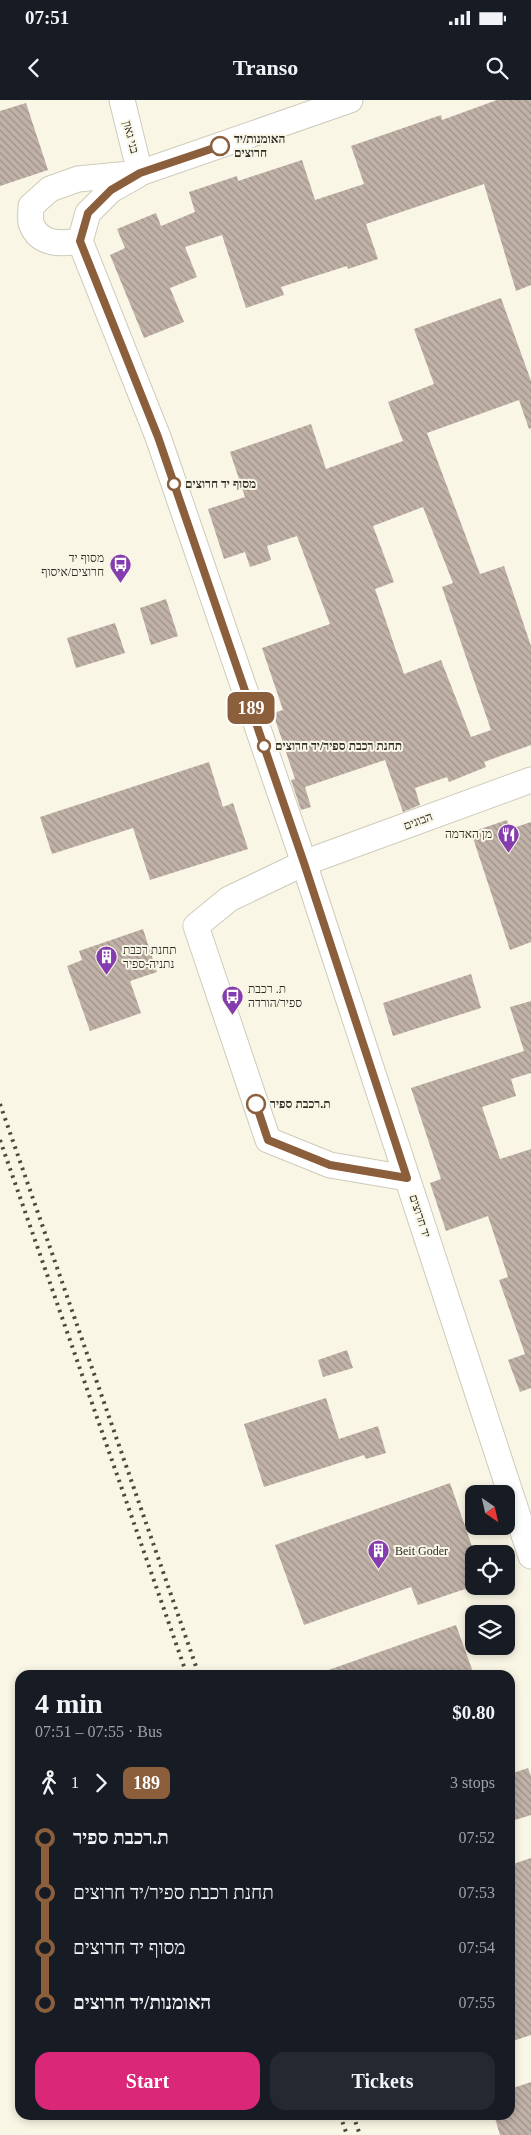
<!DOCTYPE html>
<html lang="en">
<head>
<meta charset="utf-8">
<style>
  :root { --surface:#171b24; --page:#242831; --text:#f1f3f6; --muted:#9ea1a6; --accent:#db2777 }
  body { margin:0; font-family:"Times New Roman","Noto Sans Hebrew",serif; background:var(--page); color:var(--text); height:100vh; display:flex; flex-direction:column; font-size:19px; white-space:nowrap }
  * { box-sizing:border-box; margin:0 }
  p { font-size:16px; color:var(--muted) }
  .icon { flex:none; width:28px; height:28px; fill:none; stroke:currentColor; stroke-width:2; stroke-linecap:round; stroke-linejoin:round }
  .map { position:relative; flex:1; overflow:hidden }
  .drawer { position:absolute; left:15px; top:1570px; width:500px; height:450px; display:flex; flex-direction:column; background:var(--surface); border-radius:15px; box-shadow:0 2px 8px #0003 }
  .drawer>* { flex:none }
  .badge { padding:0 10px; border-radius:8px; font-size:18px; line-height:32px }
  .needle { width:32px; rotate:146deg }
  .buttons { position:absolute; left:465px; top:1385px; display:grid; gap:10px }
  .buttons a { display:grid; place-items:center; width:50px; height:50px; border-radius:10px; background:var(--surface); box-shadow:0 2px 8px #0003; font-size:25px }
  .map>.badge { position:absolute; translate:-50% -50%; box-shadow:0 0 0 2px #fff }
  .legs { display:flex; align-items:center; gap:8px; height:55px; padding:0 20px; font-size:16px }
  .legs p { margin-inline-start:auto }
  .headline { display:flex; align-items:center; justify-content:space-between; height:85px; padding:0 20px }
  h1 { font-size:28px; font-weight:600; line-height:38px }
  .button { display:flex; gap:10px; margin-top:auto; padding:10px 20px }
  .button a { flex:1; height:58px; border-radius:15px; background:var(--accent); color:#fff; font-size:20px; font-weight:600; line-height:58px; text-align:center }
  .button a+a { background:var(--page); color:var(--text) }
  ul { padding:0 20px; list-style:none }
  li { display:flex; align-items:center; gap:18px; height:55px; font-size:19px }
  li i { display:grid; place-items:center; width:8px; height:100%; margin:0 6px; background:currentColor }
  li i::after { content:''; width:12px; height:12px; margin:-6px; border:4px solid; border-radius:50%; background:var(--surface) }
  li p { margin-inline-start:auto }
  li:first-child i { background:linear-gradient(#0000 50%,currentColor 0) }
  li:last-child i { background:linear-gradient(currentColor 50%,#0000 0) }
  .status { display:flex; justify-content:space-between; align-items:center; height:35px; padding:0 25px; background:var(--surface); direction:ltr }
  .status svg { height:14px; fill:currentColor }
  header { display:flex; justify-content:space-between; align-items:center; height:65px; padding:0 20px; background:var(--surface); font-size:22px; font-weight:600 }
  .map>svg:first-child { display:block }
</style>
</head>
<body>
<div class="status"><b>07:51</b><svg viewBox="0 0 49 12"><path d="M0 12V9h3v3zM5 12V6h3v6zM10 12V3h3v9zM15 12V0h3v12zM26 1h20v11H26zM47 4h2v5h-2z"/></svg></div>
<header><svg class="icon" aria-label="back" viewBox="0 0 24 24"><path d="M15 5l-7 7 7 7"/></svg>Transo<svg class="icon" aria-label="search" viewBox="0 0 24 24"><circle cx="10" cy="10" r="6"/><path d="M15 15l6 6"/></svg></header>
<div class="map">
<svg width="531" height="2035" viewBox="0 0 531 2035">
  <defs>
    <pattern id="building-back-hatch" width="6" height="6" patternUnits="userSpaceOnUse" patternTransform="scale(1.25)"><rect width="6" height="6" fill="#c1b2a8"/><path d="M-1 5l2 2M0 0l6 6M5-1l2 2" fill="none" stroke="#9d9189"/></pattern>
  </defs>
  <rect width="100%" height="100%" fill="#f9f6e5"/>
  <!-- building -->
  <g fill="url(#building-back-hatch)" fill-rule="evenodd">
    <polygon points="497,0 531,0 531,185 516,191 484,84 366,124 378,159 348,169 347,166 281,187 284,195 246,208 222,135 185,147 197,177 170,188 184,222 144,238 110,155 125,148 117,129 156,113 161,126 195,112 189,92 237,76 238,81 302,60 315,100 364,84 351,46 441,15 442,20"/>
    <polygon points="26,3 48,70 0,86 0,11"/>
    <path d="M501,198L531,281V328L529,329L519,300L427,333L480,474L504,466L531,546V645L484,662L486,667L449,682L447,677L415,688L420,705L403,712L385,660L305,687L311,707L301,710L291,680L295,679L273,613L283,610L262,548L330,524L297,436L267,446L271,460L250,467L245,452L224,459L208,409L245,397L230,352L311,324L326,369L403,341L388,302L434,284L414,229ZM423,407L453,483L442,487L491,630L471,637L441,560L404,574L375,489L394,482L373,426Z"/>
    <polygon points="166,499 178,536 151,545 140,508"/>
    <polygon points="115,523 125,553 76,568 67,538"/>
    <polygon points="209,662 223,707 233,703 248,749 150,780 133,728 52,754 40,717"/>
    <polygon points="507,720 510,729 531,722 531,842 510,850 471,732"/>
    <polygon points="143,829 157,872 130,881 141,913 90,931 67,866 82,860 79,851"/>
    <polygon points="471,874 481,908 393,936 383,903"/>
    <polygon points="531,901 531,973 511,979 516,996 482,1007 500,1059 531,1049 531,1288 520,1292 508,1260 525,1254 499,1180 508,1177 488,1116 446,1131 430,1083 441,1079 411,988 524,951 510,907"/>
    <polygon points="347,1250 353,1268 323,1277 318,1260"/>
    <polygon points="326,1298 339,1339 378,1326 386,1353 366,1359 364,1355 264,1387 244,1324"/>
    <polygon points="450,1383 474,1452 474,1486 418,1505 411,1487 304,1525 275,1445"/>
    <polygon points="456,1525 474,1575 320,1575 320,1573"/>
    <polygon points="528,1668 531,1676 531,1715 515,1720 510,1704 510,1674"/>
    <polygon points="531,1758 531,1935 510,1942 510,1765"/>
    <polygon points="531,1982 531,2035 500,2035 494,2015 510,2015 510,1989"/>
  </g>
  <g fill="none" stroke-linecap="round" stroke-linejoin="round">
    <defs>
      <g id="minor">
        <polyline points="122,0 140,73"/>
        <polyline points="80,141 158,337 304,763 531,1456"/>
        <path d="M80,141C62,144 39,146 31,123C30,118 31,111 31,106L50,89L78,79L140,73L350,0"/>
        <polyline points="80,141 88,113 111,90 136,76"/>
        <polyline points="407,1078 330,1065 268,1040 196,826 229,799 304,763 531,680"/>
      </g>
    </defs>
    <!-- minor casing -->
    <use href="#minor" stroke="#cecbbb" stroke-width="27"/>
    <!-- minor -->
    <use href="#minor" stroke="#fff" stroke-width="25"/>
    <!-- rail -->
    <g stroke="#4b4a41" stroke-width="4" stroke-dasharray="2.5 5" stroke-linecap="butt">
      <polyline points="0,1004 199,1575"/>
      <polyline points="0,1040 187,1575"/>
      <polyline points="340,2015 347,2035"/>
      <polyline points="353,2015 360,2035"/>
    </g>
  </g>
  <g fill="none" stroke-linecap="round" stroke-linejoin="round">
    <defs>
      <polyline id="line-1" points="220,46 140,73 111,90 88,113 80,141 158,337 304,763 407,1078 330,1065 268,1040 256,1004"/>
    </defs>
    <!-- line-1 casing -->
    <use href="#line-1" stroke="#fff" stroke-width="11"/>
    <!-- line-1 -->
    <use href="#line-1" stroke="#8b5e3c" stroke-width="8"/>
  </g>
  <!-- icons -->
  <defs>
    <symbol id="bus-pin" viewBox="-11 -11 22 30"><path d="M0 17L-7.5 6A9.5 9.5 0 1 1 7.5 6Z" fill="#843cae" stroke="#f9f6e5"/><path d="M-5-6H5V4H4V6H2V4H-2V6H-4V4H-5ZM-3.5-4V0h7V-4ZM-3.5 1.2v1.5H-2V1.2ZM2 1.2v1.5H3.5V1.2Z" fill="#fff"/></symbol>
    <symbol id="restaurant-pin" viewBox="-11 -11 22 30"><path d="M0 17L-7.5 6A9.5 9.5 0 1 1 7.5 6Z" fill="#843cae" stroke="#f9f6e5"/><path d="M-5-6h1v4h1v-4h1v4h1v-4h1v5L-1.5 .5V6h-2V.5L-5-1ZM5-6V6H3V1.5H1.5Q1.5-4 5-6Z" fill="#fff"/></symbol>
    <symbol id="building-pin" viewBox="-11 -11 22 30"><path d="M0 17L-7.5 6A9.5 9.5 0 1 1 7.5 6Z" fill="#843cae" stroke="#f9f6e5"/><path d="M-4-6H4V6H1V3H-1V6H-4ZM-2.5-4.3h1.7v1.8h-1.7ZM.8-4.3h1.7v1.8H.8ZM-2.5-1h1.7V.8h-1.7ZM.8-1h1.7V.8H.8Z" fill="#fff"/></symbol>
  </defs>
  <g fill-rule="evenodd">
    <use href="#bus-pin" x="108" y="452" width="25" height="34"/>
    <use href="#restaurant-pin" x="496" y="722" width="25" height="34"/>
    <use href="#building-pin" x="94" y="844" width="25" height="34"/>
    <use href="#bus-pin" x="220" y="884" width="25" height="34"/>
    <use href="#building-pin" x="366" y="1438" width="25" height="34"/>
  </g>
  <!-- markers -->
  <g fill="#fff" stroke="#8b5e3c" stroke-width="2.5">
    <circle cx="220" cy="46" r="9"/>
    <circle cx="174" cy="384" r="6"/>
    <circle cx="264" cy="646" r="6"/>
    <circle cx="256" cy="1004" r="9"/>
  </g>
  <g text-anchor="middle" stroke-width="4" stroke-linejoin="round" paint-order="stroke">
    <!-- street labels -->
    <g font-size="12" fill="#2d2c25" stroke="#f9f6e5">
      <text transform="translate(131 37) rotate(76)" y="4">בני גאון</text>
      <text transform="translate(418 721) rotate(-20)" y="4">הבונים</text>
      <text transform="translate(420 1116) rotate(72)" y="4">יד חרוצים</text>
    </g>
    <!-- stop labels -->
    <g font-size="12" font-weight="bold" fill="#2d2c25" stroke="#f9f6e5" text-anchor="start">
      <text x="234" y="43">האומנות/יד<tspan x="234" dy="14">חרוצים</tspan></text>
      <text x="185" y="388">מסוף יד חרוצים</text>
      <text x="275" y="650">תחנת רכבת ספיר/יד חרוצים</text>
      <text x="270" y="1008">ת.רכבת ספיר</text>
    </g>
    <!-- poi labels -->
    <g font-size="12" fill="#2d2c25" stroke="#f9f6e5" text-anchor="start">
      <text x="104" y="462" text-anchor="end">מסוף יד<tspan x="104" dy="14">חרוצים/איסוף</tspan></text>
      <text x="492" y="738" text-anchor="end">מן האדמה</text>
      <text x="123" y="854">תחנת רכבת<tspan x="123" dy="14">נתניה-ספיר</tspan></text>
      <text x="248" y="893">ת. רכבת<tspan x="248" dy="14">ספיר/הורדה</tspan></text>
      <text x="395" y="1455">Beit Goder</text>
    </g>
  </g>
</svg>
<div class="buttons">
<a><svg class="needle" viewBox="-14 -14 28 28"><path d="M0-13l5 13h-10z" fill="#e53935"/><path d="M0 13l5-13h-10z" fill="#9ea1a6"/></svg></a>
<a><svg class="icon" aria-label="locate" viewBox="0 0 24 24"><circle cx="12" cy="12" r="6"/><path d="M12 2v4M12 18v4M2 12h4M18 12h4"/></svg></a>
<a><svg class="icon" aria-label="layers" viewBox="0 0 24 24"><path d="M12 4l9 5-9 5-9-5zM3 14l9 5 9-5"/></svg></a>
</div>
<b class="badge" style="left:251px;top:608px;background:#8b5e3c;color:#fff">189</b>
<section class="drawer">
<div class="headline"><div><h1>4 min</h1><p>07:51 – 07:55 · Bus</p></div><b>$0.80</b></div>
<div class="legs"><svg class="icon" aria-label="walk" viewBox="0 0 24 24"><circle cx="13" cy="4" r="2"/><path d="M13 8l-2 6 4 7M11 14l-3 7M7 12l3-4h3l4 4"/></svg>1<svg class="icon" aria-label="forward" viewBox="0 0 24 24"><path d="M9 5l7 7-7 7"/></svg><b class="badge" style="background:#8b5e3c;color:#fff">189</b><p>3 stops</p></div>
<ul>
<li><i style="color:#8b5e3c"></i><b>ת.רכבת ספיר</b><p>07:52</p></li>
<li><i style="color:#8b5e3c"></i><span>תחנת רכבת ספיר/יד חרוצים</span><p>07:53</p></li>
<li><i style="color:#8b5e3c"></i><span>מסוף יד חרוצים</span><p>07:54</p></li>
<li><i style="color:#8b5e3c"></i><b>האומנות/יד חרוצים</b><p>07:55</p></li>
</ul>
<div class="button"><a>Start</a><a>Tickets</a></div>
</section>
</div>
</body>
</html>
